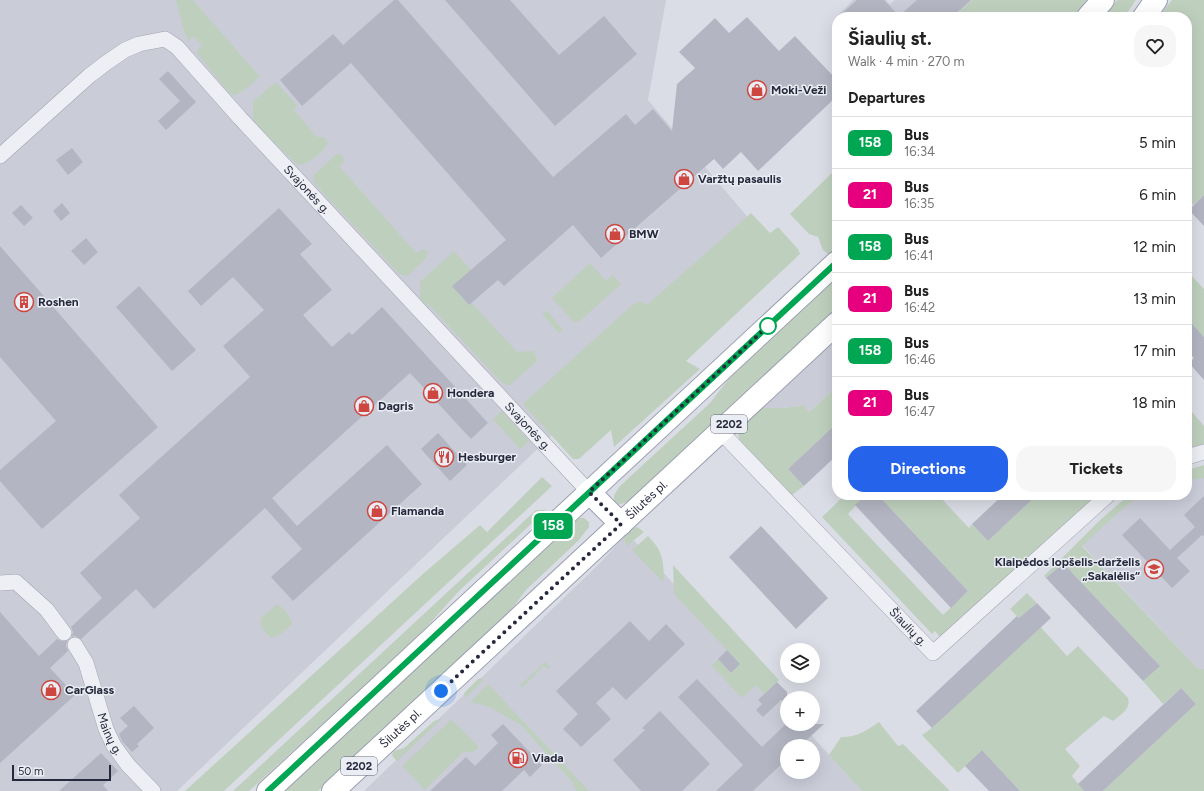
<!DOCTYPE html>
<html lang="en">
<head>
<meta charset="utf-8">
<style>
  :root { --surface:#fff; --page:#f6f6f6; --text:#222; --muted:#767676; --line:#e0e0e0; --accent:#2563eb }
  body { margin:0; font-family:Figtree,sans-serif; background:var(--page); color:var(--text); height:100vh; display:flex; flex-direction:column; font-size:15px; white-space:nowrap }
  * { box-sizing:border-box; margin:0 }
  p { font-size:13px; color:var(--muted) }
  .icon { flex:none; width:22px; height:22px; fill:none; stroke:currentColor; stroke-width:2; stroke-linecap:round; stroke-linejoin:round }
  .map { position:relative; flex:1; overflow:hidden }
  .panel { position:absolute; left:832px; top:12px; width:360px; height:488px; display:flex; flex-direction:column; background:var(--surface); border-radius:16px; box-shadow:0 4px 16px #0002 }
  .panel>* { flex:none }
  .badge { padding:0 8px; border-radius:6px; font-size:14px; line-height:26px }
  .buttons { position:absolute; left:780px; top:643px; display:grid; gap:8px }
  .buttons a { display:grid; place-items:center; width:40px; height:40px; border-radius:50%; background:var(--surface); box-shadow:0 4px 16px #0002; font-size:20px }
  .scale { position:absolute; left:12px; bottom:10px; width:99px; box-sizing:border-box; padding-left:4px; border:2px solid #26293c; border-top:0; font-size:11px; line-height:14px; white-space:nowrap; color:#26293c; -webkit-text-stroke:3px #ebedf4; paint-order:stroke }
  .you { position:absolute; width:20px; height:20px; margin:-10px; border:3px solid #fff; border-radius:50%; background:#1a73e8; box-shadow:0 0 0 6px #1a73e833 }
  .map>.badge { position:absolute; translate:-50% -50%; box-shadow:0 0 0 2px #fff }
  h2 { padding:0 16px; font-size:15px; line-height:36px }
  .round { display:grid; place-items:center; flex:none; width:42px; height:42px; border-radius:16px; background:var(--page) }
  .head { display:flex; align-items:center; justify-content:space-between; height:68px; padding:0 16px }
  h1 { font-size:19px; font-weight:700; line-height:30px }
  .primary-button { display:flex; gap:8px; margin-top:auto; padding:8px 16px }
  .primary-button a { flex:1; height:46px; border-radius:16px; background:var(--accent); color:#fff; font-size:16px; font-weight:700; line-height:46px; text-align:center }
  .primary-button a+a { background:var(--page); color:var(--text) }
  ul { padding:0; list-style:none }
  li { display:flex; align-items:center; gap:12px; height:52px; padding:0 16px; border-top:1px solid var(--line) }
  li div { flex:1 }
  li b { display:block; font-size:15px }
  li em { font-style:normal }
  li .badge { min-width:44px; font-weight:700; text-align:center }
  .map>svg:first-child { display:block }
</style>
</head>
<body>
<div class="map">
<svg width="1204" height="791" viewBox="0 0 1204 791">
  <rect width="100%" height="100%" fill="#dbdde6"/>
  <!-- built -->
  <g fill="#caccd8" fill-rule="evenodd">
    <polygon points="0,0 666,0 648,100 763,235 177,791 0,791"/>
    <polygon points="853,0 886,0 890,4 895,0 972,0 953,17 840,17 838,15"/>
    <polygon points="837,336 837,387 809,412 801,406 782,408 762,408"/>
    <polygon points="1196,478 1204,478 1204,669 1198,669 1082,545 1126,506 1143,495 1187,495 1187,480"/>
    <path d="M627,533L787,708V724H801L862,791H364L602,561ZM787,746H813V772H787Z"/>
  </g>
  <!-- green -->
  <g fill="#bed0bd">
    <polygon points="176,0 193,0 260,77 248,87 236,95 230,94 196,52 202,45 193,36 188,41 184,31"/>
    <polygon points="972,0 1087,0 1073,17 953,17"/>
    <polygon points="1117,0 1136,0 1124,17 1103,17"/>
    <polygon points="1172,0 1204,0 1204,195 1193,205 1187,198 1187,17 1159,17"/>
    <path d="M276,82L297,105L294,110L317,137H324L328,143C324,151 305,168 296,164L253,121V101Z"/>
    <polygon points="337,154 339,154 343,156 344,162 339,166 416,253 423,249 427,251 427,257 407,276 399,274 315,184 313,178 314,175"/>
    <polygon points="837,168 837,246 831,254 829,255 823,250 818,237 809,234 790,214"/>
    <polygon points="751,213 770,233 778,227 798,249 800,254 686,361 700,369 614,447 611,430 579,459 573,459 570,456 523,404 632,305 640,301 647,305"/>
    <path d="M454,251L471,270L452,286L469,305L472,303L517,352L533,351C536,355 538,358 536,362L509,386L501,382L428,304L426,305L420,299V282Z"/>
    <polygon points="590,263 606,281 613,275 621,284 582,319 579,321 574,322 552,298"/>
    <polygon points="1187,271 1204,289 1204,337 1187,318"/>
    <path d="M837,277V308L645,488C637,494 629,504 619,504L614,501V495L620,486L710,403L731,376Z"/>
    <polygon points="547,311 563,330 559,333 542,314"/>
    <polygon points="837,387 837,423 788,469 804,486 792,495 739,439 738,431 762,408 782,408 801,406 802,404 809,412"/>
    <polygon points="1187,406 1204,426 1204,444 1187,449"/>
    <polygon points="502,411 529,441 520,449 493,419"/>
    <polygon points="1204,465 1204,478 1187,480 1187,470"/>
    <polygon points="542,477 552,486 224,791 185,791 424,573 480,525 487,532"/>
    <polygon points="845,495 866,495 848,514 943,615 968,591 878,495 938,495 969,528 972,524 988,541 1037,495 1101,495 940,637 935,631 932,634 822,517"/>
    <polygon points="1129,495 1143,495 1126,506 1082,546 1198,669 1204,669 1204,791 1103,791 1196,704 1181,688 1163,704 1143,681 1159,665 1063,563 1046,578 1044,576 1100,520"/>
    <polygon points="536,510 546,510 458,592 416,639 249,791 233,791"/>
    <polygon points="580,518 584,518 589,522 589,527 579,540 526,590 508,614 318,791 284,791 567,528"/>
    <path d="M637,527L644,532L627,546L624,539C626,533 631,528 637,527Z"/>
    <path d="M648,536C663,552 663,558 664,579L663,581L661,580L632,550Z"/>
    <polygon points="673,565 779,680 770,689 781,700 775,706 756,685 743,697 741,697 712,666 712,665 718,659 731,673 740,664 674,594"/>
    <path d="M1027,593L1037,603L1027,612L1067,656L1078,646L1128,698C1131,709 1122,714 1113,721L1104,716L1065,749L1080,766L1072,776L1084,791H1020L982,750L958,773L922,735L932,728L1033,633L1010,609Z"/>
    <path d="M276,605H279C284,610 292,617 292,624L278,636L271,638C266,632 258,627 261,618Z"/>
    <polygon points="545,662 550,667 548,669 544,666 522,688 520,685"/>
    <polygon points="481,678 484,680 466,698 464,694 465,692 478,679"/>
    <polygon points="488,684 589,791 576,791 573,783 521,725 487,706 470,702"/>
    <polygon points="443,718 397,761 394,758 392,755 394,751 404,748 434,721"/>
    <polygon points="451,720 453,721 479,747 473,752 463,752 425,790 402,766"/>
    <path d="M879,722L898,746L903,744L950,791H862L829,755L841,737C858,737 865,731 879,722Z"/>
  </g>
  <!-- building -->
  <g fill="#b3b6c2">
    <polygon points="394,0 398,0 553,177 626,114 635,125 653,109 672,131 677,84 695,68 679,52 715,18 729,33 747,17 779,51 795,36 837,80 837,96 758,171 741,152 723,169 714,159 601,258 573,225 504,286 498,280 469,305 452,286 506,240 351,63 302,106 280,80 333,34 343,45"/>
    <polygon points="445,0 510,0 559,55 604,16 637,54 555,126"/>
    <polygon points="857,0 884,0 899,16 917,0 971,0 952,17 838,17"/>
    <polygon points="168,71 196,102 166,130 158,121 180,101 159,79"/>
    <polygon points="72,148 83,162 68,175 56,160"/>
    <polygon points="1204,195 1204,226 1189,210"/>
    <polygon points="62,203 70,213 61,221 53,211"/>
    <polygon points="21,205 33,218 24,226 12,213"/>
    <polygon points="279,208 312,244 300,254 332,290 303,315 332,347 349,332 352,335 382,307 488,423 471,439 410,373 272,498 297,526 387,445 422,484 293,601 271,577 302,549 265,508 154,609 136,589 81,639 75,636 72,637 73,632 71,627 102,598 80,573 140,518 119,495 250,377 223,346 264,310 233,277 201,306 188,291"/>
    <polygon points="86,238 98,252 84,265 71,251"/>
    <polygon points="0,246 158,427 42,529 0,481 0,470 56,421 0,357"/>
    <polygon points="139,286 196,350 172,371 116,307"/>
    <polygon points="1187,318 1204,337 1204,380 1189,363 1194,358 1187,351"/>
    <polygon points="837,423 837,455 804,486 788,469"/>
    <polygon points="438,433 467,465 450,481 421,449"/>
    <polygon points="866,495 878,495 968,591 951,608 855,505"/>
    <polygon points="1003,495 1037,495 988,541 972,524"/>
    <polygon points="1204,496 1204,536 1202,535 1177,558 1190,571 1172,588 1122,535 1140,518 1170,550 1195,527 1184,515"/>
    <polygon points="761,526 828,598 796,629 729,557"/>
    <polygon points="1063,563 1160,666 1143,681 1046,578"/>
    <polygon points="1037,603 1051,618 932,728 916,711 1017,616 1019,618"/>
    <polygon points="0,612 39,656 57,639 61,641 67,641 66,646 68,651 50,668 75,695 0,763"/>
    <polygon points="630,621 649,641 666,624 685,644 626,700 613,687 596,703 611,719 581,747 563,729 578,714 556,691"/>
    <polygon points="727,650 740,664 731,673 718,659"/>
    <polygon points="697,679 762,747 786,724 824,724 800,746 787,746 787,759 753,791 716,791 743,765 678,697"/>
    <polygon points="777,682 787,692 787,706 781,700 763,717 756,710 762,704 758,700"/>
    <polygon points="1181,688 1196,704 1103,791 1084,791 1078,784"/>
    <polygon points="134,706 154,728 137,744 139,746 132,752 122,741 119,734 128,726 120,718"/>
    <polygon points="660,711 710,764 682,791 641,791 613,760 645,730 642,728"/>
    <polygon points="503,724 542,765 530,777 524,770 502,791 430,791 466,757 475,766 498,743 491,735"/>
    <polygon points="982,750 1020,791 989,791 965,766"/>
    <polygon points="101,753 118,771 103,785 108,791 59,791"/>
  </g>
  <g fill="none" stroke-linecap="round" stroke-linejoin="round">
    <defs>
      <g id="minor">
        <path id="s1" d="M0,156L89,76L106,63L125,50L139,44L165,39L177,47L240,118L589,492"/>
        <path id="s2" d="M721,432L933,653L1108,495"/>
        <polyline points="1187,457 1204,452"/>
        <polyline points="0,583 16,582 47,610 64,633"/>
        <path id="s3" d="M75,645L86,663L106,729L114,746L128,765L153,791"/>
      </g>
      <g id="primary">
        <polyline points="1088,17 1103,0"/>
        <polyline points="1144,17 1156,0"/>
        <polyline points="589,492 621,524"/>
        <polyline points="268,791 837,262"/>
        <path id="s4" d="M333,791L837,323"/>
      </g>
    </defs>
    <!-- minor casing -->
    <use href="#minor" stroke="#a1a3b0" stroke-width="16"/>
    <!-- primary casing -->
    <use href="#primary" stroke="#9b9fb1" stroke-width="24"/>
    <!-- minor -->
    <use href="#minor" stroke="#eeeff4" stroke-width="15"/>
    <!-- primary -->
    <use href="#primary" stroke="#fff" stroke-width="22"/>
  </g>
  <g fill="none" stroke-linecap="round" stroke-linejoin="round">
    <defs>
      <polyline id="line" points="268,791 837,262"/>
    </defs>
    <!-- line casing -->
    <use href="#line" stroke="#fff" stroke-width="9"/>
    <!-- line -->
    <use href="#line" stroke="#00a651" stroke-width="6"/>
    <!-- walk -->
    <polyline stroke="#26293c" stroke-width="4" stroke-dasharray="0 7.2" points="441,691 621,524 589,492 768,326"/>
  </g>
  <!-- icons -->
  <defs>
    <symbol id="shop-ring" viewBox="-11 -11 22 22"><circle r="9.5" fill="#ebedf4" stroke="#cd463f" stroke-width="1.5"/><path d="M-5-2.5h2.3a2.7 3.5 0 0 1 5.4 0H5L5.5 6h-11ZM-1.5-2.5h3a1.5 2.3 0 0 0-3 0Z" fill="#cd463f"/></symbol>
    <symbol id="building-ring" viewBox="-11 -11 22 22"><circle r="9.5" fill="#ebedf4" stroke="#cd463f" stroke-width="1.5"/><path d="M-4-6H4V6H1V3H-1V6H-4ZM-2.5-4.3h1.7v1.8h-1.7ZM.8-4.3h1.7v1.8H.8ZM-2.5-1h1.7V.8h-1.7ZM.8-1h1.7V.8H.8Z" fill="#cd463f"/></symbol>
    <symbol id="restaurant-ring" viewBox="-11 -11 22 22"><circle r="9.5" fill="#ebedf4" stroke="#cd463f" stroke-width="1.5"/><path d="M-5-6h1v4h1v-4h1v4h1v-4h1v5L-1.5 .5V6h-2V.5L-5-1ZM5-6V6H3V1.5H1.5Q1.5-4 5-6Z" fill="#cd463f"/></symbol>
    <symbol id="school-ring" viewBox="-11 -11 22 22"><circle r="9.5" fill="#ebedf4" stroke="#cd463f" stroke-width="1.5"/><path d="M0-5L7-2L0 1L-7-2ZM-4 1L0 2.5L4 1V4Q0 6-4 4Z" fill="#cd463f"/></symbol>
    <symbol id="fuel-ring" viewBox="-11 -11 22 22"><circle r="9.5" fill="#ebedf4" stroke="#cd463f" stroke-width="1.5"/><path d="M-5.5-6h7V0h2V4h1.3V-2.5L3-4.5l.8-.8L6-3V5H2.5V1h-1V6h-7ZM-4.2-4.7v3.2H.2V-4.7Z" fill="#cd463f"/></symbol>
  </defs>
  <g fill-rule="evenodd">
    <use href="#shop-ring" x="746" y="79" width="22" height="22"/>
    <use href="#shop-ring" x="673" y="168" width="22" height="22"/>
    <use href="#shop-ring" x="604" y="223" width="22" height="22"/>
    <use href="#building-ring" x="13" y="291" width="22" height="22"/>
    <use href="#shop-ring" x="422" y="382" width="22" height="22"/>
    <use href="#shop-ring" x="353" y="395" width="22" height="22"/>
    <use href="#restaurant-ring" x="433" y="446" width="22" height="22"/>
    <use href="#shop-ring" x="366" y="500" width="22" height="22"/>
    <use href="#school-ring" x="1143" y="558" width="22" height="22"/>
    <use href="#shop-ring" x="40" y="679" width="22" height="22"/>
    <use href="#fuel-ring" x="507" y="747" width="22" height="22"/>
  </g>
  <!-- markers -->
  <circle fill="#fff" stroke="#00a651" stroke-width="2" cx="768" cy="326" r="8"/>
  <g text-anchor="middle" stroke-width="3" stroke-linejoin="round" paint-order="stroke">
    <!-- shield labels -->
    <g fill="#ebedf4" stroke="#616473" stroke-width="1">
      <rect x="711" y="415" width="36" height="18" rx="3"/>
      <rect x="341" y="757" width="36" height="18" rx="3"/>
    </g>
    <g font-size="11" font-weight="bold" fill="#26293c">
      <text x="729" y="428">2202</text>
      <text x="359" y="770">2202</text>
    </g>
    <!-- poi labels -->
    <g font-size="12" font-weight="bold" fill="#26293c" stroke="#ebedf4" text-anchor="start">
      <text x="771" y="94">Moki-Veži</text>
      <text x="698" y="183">Varžtų pasaulis</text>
      <text x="629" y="238">BMW</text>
      <text x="38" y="306">Roshen</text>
      <text x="447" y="397">Hondera</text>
      <text x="378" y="410">Dagris</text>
      <text x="458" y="461">Hesburger</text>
      <text x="391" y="515">Flamanda</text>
      <text x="1140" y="566" text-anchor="end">Klaipėdos lopšelis-darželis<tspan x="1140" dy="14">„Sakalėlis“</tspan></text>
      <text x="65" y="694">CarGlass</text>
      <text x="532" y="762">Viada</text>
    </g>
    <!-- street labels -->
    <g font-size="12" fill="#26293c" stroke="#ebedf4">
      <text dy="4" stroke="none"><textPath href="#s1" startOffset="413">Svajonės g.</textPath></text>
      <text dy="4" stroke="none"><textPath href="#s1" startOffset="737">Svajonės g.</textPath></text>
      <text dy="4" stroke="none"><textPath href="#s4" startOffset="428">Šilutės pl.</textPath></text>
      <text dy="4" stroke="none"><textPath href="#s2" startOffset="270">Šiaulių g.</textPath></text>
      <text dy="4" stroke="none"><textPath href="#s4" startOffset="92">Šilutės pl.</textPath></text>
      <text dy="4" stroke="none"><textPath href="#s3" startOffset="96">Mainų g.</textPath></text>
    </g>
  </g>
</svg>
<div class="buttons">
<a><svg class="icon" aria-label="layers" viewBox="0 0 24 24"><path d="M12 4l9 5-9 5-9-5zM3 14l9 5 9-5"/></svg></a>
<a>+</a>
<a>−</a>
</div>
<div class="scale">50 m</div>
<div class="you" style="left:441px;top:691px"></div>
<b class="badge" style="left:553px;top:526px;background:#00a651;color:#fff">158</b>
<section class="panel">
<div class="head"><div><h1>Šiaulių st.</h1><p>Walk · 4 min · 270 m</p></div><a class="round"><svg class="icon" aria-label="heart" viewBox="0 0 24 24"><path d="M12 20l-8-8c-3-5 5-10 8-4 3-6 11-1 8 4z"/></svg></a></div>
<h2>Departures</h2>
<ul>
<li><span class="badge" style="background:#00a651;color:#fff">158</span><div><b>Bus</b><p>16:34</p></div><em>5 min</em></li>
<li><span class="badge" style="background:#e6007e;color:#fff">21</span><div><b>Bus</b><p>16:35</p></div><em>6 min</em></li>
<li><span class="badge" style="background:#00a651;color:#fff">158</span><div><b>Bus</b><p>16:41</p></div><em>12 min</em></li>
<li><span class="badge" style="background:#e6007e;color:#fff">21</span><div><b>Bus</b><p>16:42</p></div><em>13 min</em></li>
<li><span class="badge" style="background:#00a651;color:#fff">158</span><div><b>Bus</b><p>16:46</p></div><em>17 min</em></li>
<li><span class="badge" style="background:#e6007e;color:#fff">21</span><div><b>Bus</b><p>16:47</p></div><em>18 min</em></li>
</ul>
<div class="primary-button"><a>Directions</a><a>Tickets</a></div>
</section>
</div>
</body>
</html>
